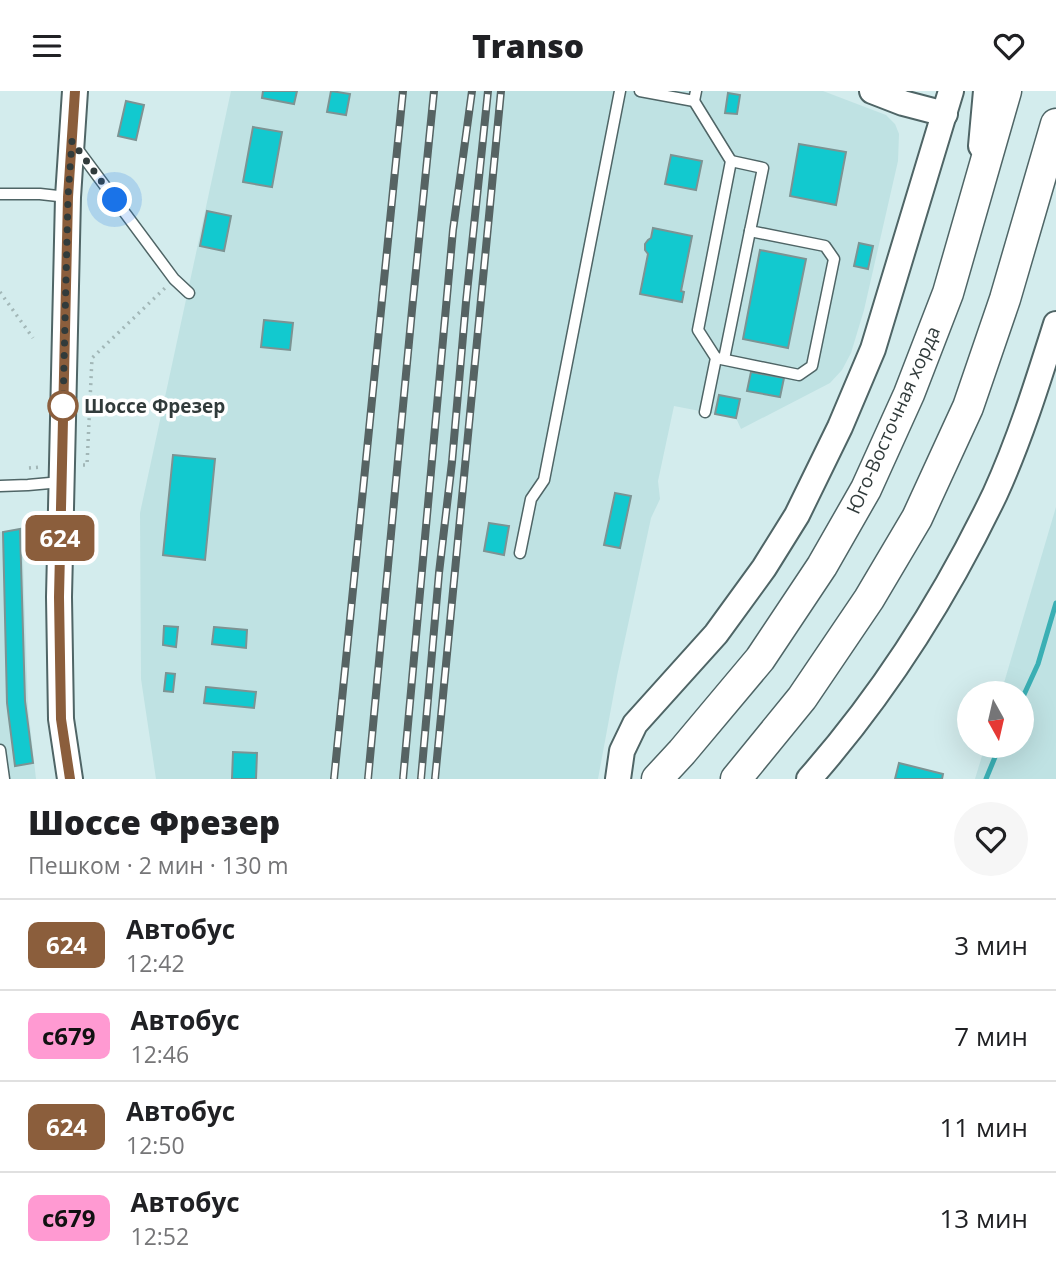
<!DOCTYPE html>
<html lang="ru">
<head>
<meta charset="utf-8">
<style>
  :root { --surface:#fff; --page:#f6f6f6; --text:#202124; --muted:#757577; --line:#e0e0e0 }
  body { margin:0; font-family:"Open Sans",sans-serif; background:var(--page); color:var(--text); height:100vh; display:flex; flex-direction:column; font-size:26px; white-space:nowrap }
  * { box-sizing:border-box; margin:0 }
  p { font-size:23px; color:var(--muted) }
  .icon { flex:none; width:38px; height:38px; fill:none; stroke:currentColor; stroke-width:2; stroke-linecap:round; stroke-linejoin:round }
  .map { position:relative; height:688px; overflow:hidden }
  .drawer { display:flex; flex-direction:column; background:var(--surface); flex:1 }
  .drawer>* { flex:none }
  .badge { padding:0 14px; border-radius:10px; font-size:24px; line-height:46px }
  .needle { width:46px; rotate:172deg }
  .fabs { position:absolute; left:957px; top:590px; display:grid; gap:14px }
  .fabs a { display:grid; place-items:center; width:77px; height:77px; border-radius:50%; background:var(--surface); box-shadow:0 7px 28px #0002; font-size:35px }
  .you { position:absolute; width:35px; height:35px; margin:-18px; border:5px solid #fff; border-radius:50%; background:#1a73e8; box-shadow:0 0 0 10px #1a73e833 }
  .map>.badge { position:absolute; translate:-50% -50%; box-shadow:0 0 0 4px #fff }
  .round { display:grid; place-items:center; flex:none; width:74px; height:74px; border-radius:37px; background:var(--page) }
  .head { display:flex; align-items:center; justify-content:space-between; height:119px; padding:0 28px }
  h1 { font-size:33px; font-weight:800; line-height:52px }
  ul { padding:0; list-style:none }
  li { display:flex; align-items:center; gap:21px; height:91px; padding:0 28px; border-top:2px solid var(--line) }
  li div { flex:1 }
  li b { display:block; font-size:26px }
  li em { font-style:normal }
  li .badge { min-width:77px; font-weight:700; text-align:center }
  header { display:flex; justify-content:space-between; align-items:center; height:91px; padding:0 28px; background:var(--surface); font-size:32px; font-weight:800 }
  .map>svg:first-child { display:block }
</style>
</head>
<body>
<header><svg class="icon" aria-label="menu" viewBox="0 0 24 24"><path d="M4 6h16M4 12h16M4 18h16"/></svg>Transo<svg class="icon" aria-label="heart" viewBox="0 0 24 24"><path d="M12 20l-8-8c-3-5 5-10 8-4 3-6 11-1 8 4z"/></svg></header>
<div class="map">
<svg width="1056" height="688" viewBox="0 0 1056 688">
  <rect width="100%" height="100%" fill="#d3eced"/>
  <!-- built -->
  <g fill="#bfe2e3">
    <polygon points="231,0 823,0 886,24 895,33 899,43 898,70 864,219 851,262 842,279 830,292 741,338 736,327 674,315 658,390 660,408 651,427 617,585 598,688 156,688 141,588 140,422"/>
    <polygon points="1056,416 1056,688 975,688 985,655 1022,654 1022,602 1001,602"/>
    <polygon points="22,437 28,616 36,688 0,688 0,441"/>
  </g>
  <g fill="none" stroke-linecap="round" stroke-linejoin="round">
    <!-- stream -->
    <g stroke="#3aafb4" stroke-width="5">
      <polyline points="1022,608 1038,573 1056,512"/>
      <polyline points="986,688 1000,654"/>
    </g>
  </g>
  <!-- building -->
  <g fill="#12c9cf" stroke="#7c9393" stroke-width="2">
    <polygon points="263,0 297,0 294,13 262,7"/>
    <polygon points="331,0 350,3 346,24 327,21"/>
    <polygon points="728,2 740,4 737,23 725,22"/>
    <polygon points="126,10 144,14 136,49 118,45"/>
    <polygon points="253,36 282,41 272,96 243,91"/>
    <polygon points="799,53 846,61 836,114 790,105"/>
    <polygon points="671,64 702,70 696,99 665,93"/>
    <polygon points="207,120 231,125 224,160 200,155"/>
    <polygon points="653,137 692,145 681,200 684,201 682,211 640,203 648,163 645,159 645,153 648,149 651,147"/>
    <polygon points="859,152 873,155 868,178 854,175"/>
    <polygon points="760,159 806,168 788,257 743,248"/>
    <polygon points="264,229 293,232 290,259 261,256"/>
    <polygon points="751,281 784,287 780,306 747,300"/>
    <polygon points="719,304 740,308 736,327 715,323"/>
    <polygon points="173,364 215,368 205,469 163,464"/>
    <polygon points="615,402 631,405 620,457 604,454"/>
    <polygon points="489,432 509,435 504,464 484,460"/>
    <polygon points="20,438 25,610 33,672 15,675 7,612 3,441"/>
    <polygon points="164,535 178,536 176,556 163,554"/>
    <polygon points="214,536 247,539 246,557 212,553"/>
    <polygon points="166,582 175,583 173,601 164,600"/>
    <polygon points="206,596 256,601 254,617 204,612"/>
    <polygon points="233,661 257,662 256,688 232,688"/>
    <polygon points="899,672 943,683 942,688 895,688"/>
  </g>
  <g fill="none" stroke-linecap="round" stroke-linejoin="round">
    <defs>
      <g id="service">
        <polyline points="640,0 694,10 731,70 698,239 716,267 705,321"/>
        <polyline points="694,10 696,0"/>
        <polyline points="76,56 174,188 189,202"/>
        <polyline points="0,103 40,103 67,106"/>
        <polyline points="716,267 799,284 812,275 834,168 825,155 750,140 763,77 731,70"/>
        <polyline points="724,268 750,140"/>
        <polyline points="0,395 28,394 61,391"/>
        <polyline points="520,462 531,408 544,389 620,0"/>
        <polyline points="0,659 4,688"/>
      </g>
      <g id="tertiary">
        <polyline points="872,0 903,12 945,23"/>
        <polyline points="981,55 986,0"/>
        <polyline points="70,688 61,628 59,506 68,106 75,0"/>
        <polyline points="618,688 622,660 635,633 716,543 764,477 797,424 840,336 873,258 951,0"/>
        <path d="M809,688C884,603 946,505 995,403C1020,348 1038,290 1056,233"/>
      </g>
      <g id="primary">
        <polyline points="657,688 682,661 760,568 822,475 866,398 909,303 948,202 1006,0"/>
        <polyline points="736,688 802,607 869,508 917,427 968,316 1005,208 1056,33"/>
      </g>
    </defs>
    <!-- service casing -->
    <use href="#service" stroke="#4f6566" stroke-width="13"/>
    <!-- tertiary casing -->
    <use href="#tertiary" stroke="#4f6566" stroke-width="28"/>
    <!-- primary casing -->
    <use href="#primary" stroke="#4f6566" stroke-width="33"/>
    <!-- path -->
    <g stroke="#a2b7b7" stroke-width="3.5" stroke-dasharray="2 5" stroke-linecap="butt">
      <polyline points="0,201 33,247"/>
      <polyline points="83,374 87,374 92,267 166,196"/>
      <polyline points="29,377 41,376"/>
    </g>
    <!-- service -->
    <use href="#service" stroke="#fff" stroke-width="10"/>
    <!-- tertiary -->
    <use href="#tertiary" stroke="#fff" stroke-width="24"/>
    <!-- primary -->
    <use href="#primary" stroke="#fff" stroke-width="30"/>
    <defs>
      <g id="rail">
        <polyline points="334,688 403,0"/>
        <polyline points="368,688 412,219 434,0"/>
        <polyline points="403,688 453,139 472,0"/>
        <polyline points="421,688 439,482 452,371 466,211 488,0"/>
        <polyline points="435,688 501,0"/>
      </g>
    </defs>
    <!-- rail casing -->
    <use href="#rail" stroke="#566363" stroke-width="8"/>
    <!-- rail -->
    <use href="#rail" stroke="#fff" stroke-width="5" stroke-dasharray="16" stroke-linecap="butt"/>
  </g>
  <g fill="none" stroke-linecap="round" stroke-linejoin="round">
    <defs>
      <polyline id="line" points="70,688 61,628 59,506 68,106 75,0"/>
    </defs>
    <!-- line casing -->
    <use href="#line" stroke="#fff" stroke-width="16"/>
    <!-- line -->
    <use href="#line" stroke="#8b5e3c" stroke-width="10"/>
    <!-- walk -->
    <polyline stroke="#313b3b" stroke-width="7" stroke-dasharray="0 12.6" points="63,315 68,106 72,50 115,109"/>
  </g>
  <!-- markers -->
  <circle fill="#fff" stroke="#8b5e3c" stroke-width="3.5" cx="63" cy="315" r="14"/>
  <g text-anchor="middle" stroke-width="7" stroke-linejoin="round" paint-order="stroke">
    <!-- stop labels -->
    <g font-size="19" font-weight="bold" fill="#313b3b" stroke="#fff" text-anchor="start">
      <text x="84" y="322">Шоссе Фрезер</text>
    </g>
    <!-- street labels -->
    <g font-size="19" fill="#313b3b" stroke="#fff">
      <text transform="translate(893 329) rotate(-66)" y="7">Юго-Восточная хорда</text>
    </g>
  </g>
</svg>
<div class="fabs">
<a><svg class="needle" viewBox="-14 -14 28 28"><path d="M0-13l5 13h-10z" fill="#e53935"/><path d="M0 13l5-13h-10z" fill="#757577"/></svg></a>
</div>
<div class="you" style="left:115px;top:109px"></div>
<b class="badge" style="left:60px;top:447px;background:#8b5e3c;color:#fff">624</b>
</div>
<section class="drawer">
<div class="head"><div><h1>Шоссе Фрезер</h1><p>Пешком · 2 мин · 130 m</p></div><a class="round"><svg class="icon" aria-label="heart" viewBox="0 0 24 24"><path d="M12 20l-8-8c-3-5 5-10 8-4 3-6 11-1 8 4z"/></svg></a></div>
<ul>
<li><span class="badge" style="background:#8b5e3c;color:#fff">624</span><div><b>Автобус</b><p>12:42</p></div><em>3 мин</em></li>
<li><span class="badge" style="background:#ff9ad2;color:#111">с679</span><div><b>Автобус</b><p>12:46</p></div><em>7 мин</em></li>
<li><span class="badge" style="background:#8b5e3c;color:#fff">624</span><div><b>Автобус</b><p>12:50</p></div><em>11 мин</em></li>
<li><span class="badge" style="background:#ff9ad2;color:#111">с679</span><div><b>Автобус</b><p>12:52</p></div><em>13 мин</em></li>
</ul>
</section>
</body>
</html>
